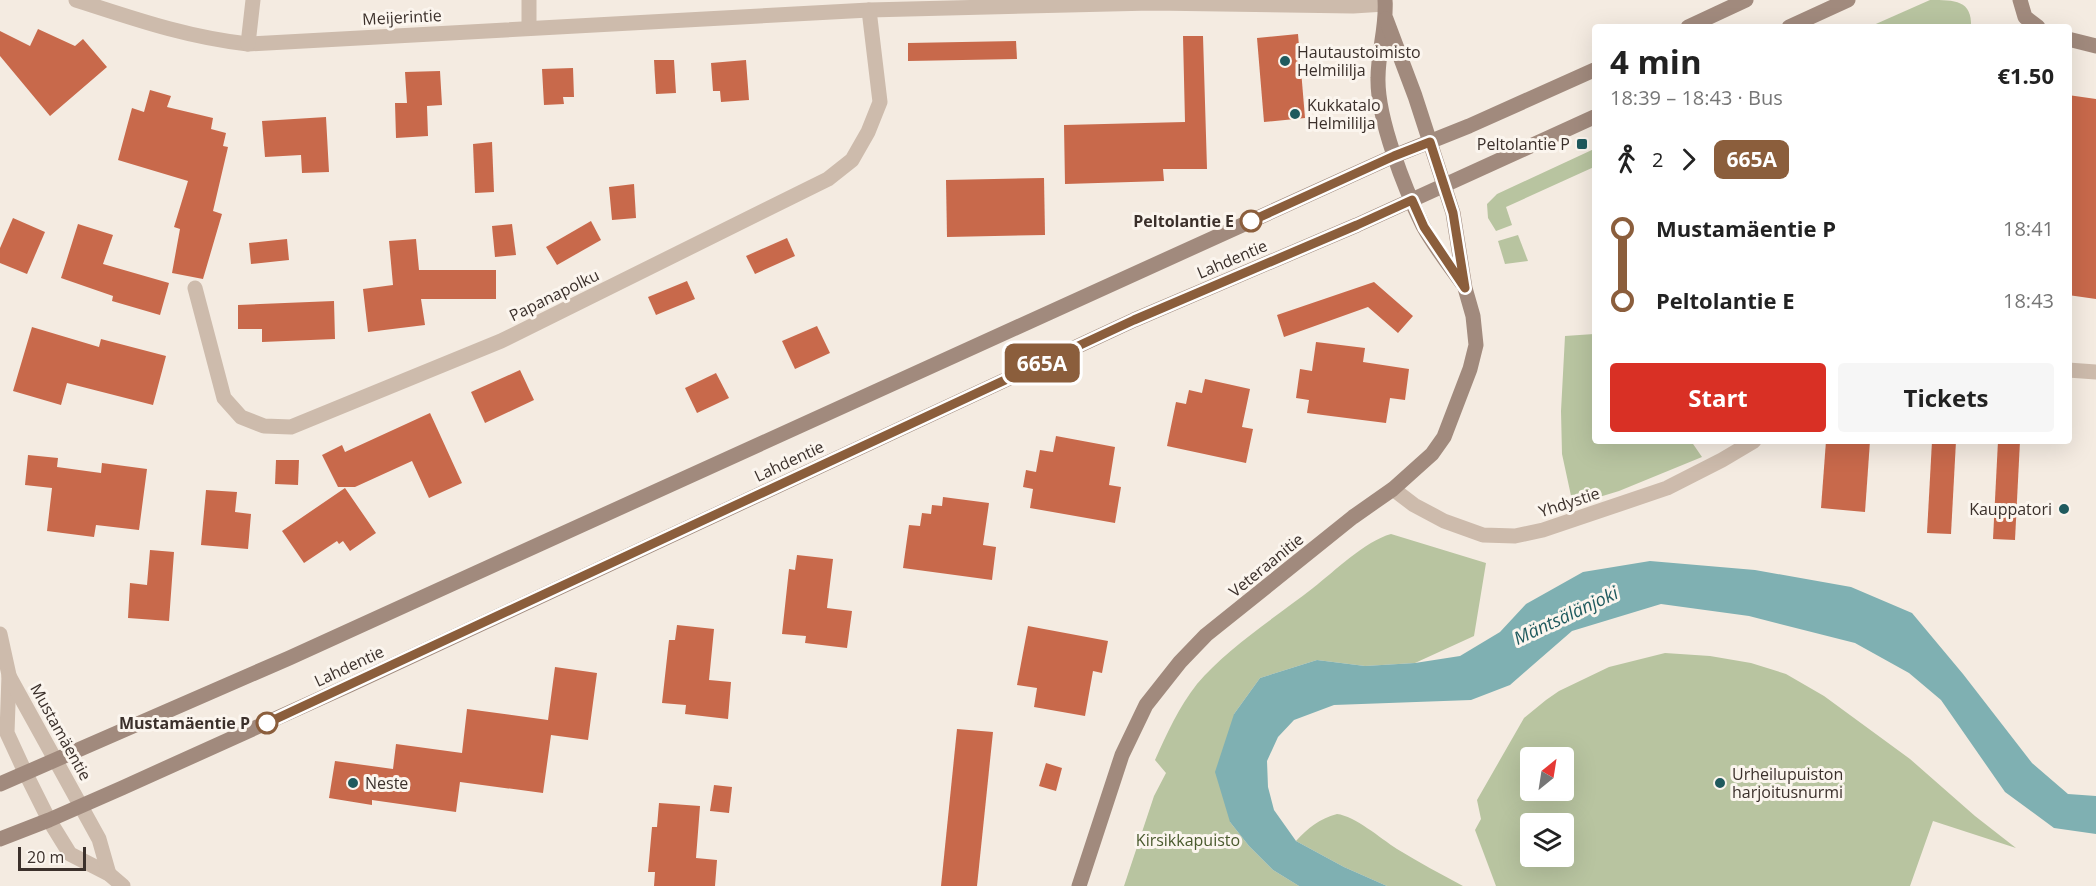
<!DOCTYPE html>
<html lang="en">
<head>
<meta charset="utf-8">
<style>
  :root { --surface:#fff; --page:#f6f6f6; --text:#222; --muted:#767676; --accent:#d93025 }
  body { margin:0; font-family:"Open Sans",sans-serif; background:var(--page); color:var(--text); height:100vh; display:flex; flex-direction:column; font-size:22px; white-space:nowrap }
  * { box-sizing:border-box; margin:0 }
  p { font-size:20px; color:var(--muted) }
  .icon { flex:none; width:33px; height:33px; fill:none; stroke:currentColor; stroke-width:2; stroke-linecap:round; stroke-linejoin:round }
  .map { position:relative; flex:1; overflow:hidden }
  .panel { position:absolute; left:1592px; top:24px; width:480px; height:420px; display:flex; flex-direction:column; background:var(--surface); border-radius:6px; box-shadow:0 6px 24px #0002 }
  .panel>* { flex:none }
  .badge { padding:0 12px; border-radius:9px; font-size:21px; line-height:39px }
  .needle { width:39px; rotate:30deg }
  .tools { position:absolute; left:1520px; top:747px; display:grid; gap:12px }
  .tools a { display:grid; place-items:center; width:54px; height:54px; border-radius:6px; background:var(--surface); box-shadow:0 6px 24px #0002; font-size:30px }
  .scale { position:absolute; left:18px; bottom:15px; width:68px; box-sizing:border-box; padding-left:6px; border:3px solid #3b302b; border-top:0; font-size:16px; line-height:21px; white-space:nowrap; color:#3b302b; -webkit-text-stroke:4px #fbf5ee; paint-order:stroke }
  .map>.badge { position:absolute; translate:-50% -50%; box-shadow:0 0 0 3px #fff }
  .legs { display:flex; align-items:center; gap:9px; height:66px; padding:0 18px; font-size:20px }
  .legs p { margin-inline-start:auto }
  .summary { display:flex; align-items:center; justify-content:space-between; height:102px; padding:0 18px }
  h1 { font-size:33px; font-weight:700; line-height:45px }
  .action { display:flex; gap:12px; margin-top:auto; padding:12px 18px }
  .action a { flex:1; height:69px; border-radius:6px; background:var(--accent); color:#fff; font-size:24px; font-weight:700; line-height:69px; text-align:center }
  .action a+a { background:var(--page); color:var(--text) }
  ul { padding:0 18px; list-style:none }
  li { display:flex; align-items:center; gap:21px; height:72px; font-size:22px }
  li i { display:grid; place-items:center; width:9px; height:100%; margin:0 8px; background:currentColor }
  li i::after { content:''; width:15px; height:15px; margin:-8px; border:4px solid; border-radius:50%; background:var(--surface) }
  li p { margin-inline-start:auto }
  li:first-child i { background:linear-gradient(#0000 50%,currentColor 0) }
  li:last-child i { background:linear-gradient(currentColor 50%,#0000 0) }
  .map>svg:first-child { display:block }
</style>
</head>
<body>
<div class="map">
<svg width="2096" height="886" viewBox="0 0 2096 886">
  <rect width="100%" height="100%" fill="#f4ebe1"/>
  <!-- green -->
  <g fill="#b8c4a0" fill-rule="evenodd">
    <path d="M1930,0C1955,0 1972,0 1971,27H1869Z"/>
    <polygon points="1594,149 1594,167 1506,207 1512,225 1496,231 1488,218 1487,204 1497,194"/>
    <polygon points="1518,235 1528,261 1505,264 1498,241"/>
    <polygon points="1594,334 1594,441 1691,441 1702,457 1619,491 1573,505 1562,454 1561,411 1565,336"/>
    <path d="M1391,534L1486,563L1474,636L1415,663L1365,666L1317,660L1260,678L1234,714L1230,822L1249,846L1273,870L1299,886H1124L1154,796L1166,773L1155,760C1167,733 1179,707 1197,684C1225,650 1277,616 1313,588C1335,571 1365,541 1391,534Z"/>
    <path d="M1665,653L1710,656L1751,663L1786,674L1824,696L1910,759L1975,816L2016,848L1933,821L1910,886H1496L1475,830L1481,819L1477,800L1524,718L1546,700L1559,691L1609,667ZM1530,758H1563V790H1530ZM1530,824H1563V856H1530Z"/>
    <path d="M1337,814C1355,816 1380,838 1397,849C1418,862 1441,874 1463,886H1387L1344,867L1296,841C1308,828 1319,819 1337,814Z"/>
  </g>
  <!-- water -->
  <polygon fill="#7fb0b2" points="1650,561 1755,570 1851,587 1912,613 1963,674 2032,763 2068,794 2096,796 2096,834 2054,828 2005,792 1941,700 1909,673 1855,643 1749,616 1661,604 1572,631 1510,685 1471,700 1334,705 1294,720 1278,737 1267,761 1268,787 1274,810 1296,841 1344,867 1387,886 1299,886 1273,870 1249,846 1230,822 1215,772 1234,714 1260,678 1317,660 1365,666 1415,663 1460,656 1500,632 1526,604 1583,572"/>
  <!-- building -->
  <g fill="#c8694b">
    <polygon points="38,29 75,46 83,39 107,67 50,116 0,56 0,31 30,46"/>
    <polygon points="1298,34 1305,118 1264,122 1257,38"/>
    <polygon points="1183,36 1203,36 1207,169 1163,169 1164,181 1065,184 1064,125 1185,122"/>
    <polygon points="1016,41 1017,59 908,61 908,43"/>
    <polygon points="654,60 674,60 676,93 656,94"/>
    <polygon points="746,60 749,100 721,102 720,91 713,91 711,63"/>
    <polygon points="573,68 574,97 563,97 564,104 544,105 542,69"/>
    <polygon points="440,71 442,105 427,106 428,136 396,138 395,103 407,103 405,72"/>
    <polygon points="150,90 171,96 167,107 213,118 211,129 226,133 223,146 228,147 213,211 222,214 203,279 172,273 180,229 174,227 188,181 118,160 132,108 144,112"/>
    <polygon points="2068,95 2096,99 2096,299 2068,295"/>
    <polygon points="326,117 329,172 302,173 301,155 265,157 262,121"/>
    <polygon points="492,142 494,192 475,193 473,144"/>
    <polygon points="1044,178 1045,235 947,237 946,180"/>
    <polygon points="634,184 636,218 612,220 609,187"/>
    <polygon points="13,218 45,232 27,274 0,263 0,248"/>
    <polygon points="591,221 601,240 557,265 546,247"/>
    <polygon points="78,224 113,235 103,264 169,283 160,315 112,301 113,296 61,278"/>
    <polygon points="512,224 516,255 495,257 492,226"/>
    <polygon points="787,238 795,256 755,274 746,256"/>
    <polygon points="287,239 289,260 251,264 249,243"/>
    <polygon points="416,239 419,270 496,270 496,299 421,299 425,325 368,332 363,289 393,285 389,241"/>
    <polygon points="687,281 695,299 656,315 648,297"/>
    <polygon points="1374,282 1413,316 1398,333 1368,307 1284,337 1277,315"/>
    <polygon points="334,301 335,339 262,342 262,329 238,329 238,305"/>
    <polygon points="817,326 830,353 795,369 782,341"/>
    <polygon points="32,327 99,347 101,339 166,356 153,405 67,383 61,405 13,391"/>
    <polygon points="1316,342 1365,348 1363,362 1409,369 1405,400 1390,398 1386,423 1307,413 1309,400 1296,398 1300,369 1312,371"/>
    <polygon points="520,370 534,400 485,423 471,392"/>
    <polygon points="716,373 729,398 697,413 685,388"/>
    <polygon points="1205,379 1250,389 1242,427 1253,429 1246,463 1167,446 1176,402 1186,404 1189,390 1202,393"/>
    <polygon points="430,413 462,483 429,498 412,461 355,487 338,487 322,455 342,445 345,452"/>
    <polygon points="1056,436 1115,447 1109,485 1121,487 1115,523 1030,508 1033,489 1023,487 1026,470 1036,472 1040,450 1053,452"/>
    <polygon points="1826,441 1870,441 1865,512 1821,508"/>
    <polygon points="1932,441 1956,441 1951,534 1927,533"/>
    <polygon points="1998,441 2020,441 2015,540 1993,539"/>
    <polygon points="28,455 58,458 57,467 101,473 102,463 147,469 139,530 96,525 94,537 47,531 52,488 25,485"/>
    <polygon points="276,460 299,460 298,485 275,484"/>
    <polygon points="345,488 376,533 350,551 343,541 339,544 337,541 304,563 282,531"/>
    <polygon points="206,490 237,492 235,512 251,514 248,549 201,545"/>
    <polygon points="943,497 989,503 983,545 996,547 992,580 903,568 909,525 920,526 922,513 931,514 932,505 942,506"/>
    <polygon points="150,550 174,552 169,621 128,618 130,583 147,585"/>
    <polygon points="797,555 833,559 827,608 852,611 847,648 805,643 806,636 782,634 789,569 795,570"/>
    <polygon points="677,625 714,629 709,680 731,682 728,719 685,714 686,705 662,703 669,640 675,640"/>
    <polygon points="1028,626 1108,641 1102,673 1093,671 1085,716 1034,707 1037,688 1017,685"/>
    <polygon points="555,667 597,673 588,740 551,735 543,793 460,782 456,812 372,800 372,805 329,798 335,761 393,769 396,744 462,753 467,709 548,720"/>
    <polygon points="957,729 993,732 977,886 941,886"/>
    <polygon points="1046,763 1062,768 1056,791 1039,786"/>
    <polygon points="714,785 732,787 729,813 710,811"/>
    <polygon points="659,803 700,806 696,858 717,860 715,886 654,886 655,872 648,872 652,827 657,827"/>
  </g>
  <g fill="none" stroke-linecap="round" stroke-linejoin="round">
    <!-- minor -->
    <g stroke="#cdbbac" stroke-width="15">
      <path d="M76,0C135,19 186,37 248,44L869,10L1152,3L1353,6L1385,4"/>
      <polyline points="529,0 529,28"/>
      <polyline points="248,44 253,0"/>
      <polyline points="195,288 224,398 241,417 264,426 291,427 501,341 828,179 852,160 868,132 880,102 869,10"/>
      <polyline points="2068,370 2096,372"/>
      <polyline points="0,634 9,675 7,733 25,772 49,820 70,854 109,874 123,886"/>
      <polyline points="9,676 99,839 109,874"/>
    </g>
    <!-- tertiary -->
    <polyline stroke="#cdbbac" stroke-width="15" points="1393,489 1414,505 1444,521 1483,535 1515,536 1543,530 1667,488 1722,460 1754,441"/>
    <!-- secondary -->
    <g stroke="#a18a7d" stroke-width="15">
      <path d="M1385,0C1387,27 1378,51 1378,78C1377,119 1405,189 1423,226C1434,246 1449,265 1462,283"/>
      <polyline points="2020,0 2025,17 2038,27"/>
      <polyline points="1688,27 1746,0"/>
      <polyline points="1789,27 1848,0"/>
      <polyline points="2068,39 2096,46"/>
      <polyline points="0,784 289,658 1394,156 1469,126 1594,70"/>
      <polyline points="0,839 49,820 122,788 350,685 1134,320 1357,225 1594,117"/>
      <polyline points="1079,886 1122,755 1146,705 1180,662 1206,635 1353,517 1393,489 1432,454 1444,437 1470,369 1476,345 1473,316 1465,288 1453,213 1415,96 1386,19"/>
    </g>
  </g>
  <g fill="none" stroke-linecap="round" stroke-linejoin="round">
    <defs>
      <polyline id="line-1" points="267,723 1134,320 1357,225 1412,200 1424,227 1465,288 1453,213 1430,142 1394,156 1251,221"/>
    </defs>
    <!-- line-1 casing -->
    <use href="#line-1" stroke="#fff" stroke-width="14"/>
    <!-- line-1 -->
    <use href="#line-1" stroke="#8b5e3c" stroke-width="9"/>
  </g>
  <!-- markers -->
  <g fill="#1f5a5e" stroke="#fbf5ee" stroke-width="2">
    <circle cx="1285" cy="61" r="6"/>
    <circle cx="1295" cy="114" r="6"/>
    <rect x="1576" y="138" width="12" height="12" rx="3"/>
    <circle cx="2064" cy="509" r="6"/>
    <circle cx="353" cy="783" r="6"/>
    <circle cx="1720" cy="783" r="6"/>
  </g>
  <g fill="#fff" stroke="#8b5e3c" stroke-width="3">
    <circle cx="1251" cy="221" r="10"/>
    <circle cx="267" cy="723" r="10"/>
  </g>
  <g text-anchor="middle" stroke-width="6" stroke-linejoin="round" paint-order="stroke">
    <!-- street labels -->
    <g font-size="16" fill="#3b302b" stroke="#fbf5ee">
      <text transform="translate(402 17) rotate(-3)" y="6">Meijerintie</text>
      <text transform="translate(1232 259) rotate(-23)" y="6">Lahdentie</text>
      <text transform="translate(554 295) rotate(-26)" y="6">Papanapolku</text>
      <text transform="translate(789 461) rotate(-25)" y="6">Lahdentie</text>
      <text transform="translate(1569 502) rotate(-18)" y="6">Yhdystie</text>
      <text transform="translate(1266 565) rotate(-39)" y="6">Veteraanitie</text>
      <text transform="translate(349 666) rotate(-25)" y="6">Lahdentie</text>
      <text transform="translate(61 732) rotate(61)" y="6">Mustamäentie</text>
    </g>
    <!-- poi labels -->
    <g font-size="16" fill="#3b302b" stroke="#fbf5ee" text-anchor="start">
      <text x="1297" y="58">Hautaustoimisto<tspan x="1297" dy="18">Helmililja</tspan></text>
      <text x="1307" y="111">Kukkatalo<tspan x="1307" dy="18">Helmililja</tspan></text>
      <text x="1570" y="150" text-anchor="end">Peltolantie P</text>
      <text x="2052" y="515" text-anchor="end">Kauppatori</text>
      <text x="1732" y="780">Urheilupuiston<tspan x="1732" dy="18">harjoitusnurmi</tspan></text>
      <text x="365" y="789">Neste</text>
    </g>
    <!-- stop labels -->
    <g font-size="16" font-weight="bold" fill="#3b302b" stroke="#fbf5ee" text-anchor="end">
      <text x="1234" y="227">Peltolantie E</text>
      <text x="250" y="729">Mustamäentie P</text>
    </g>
    <!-- park labels -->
    <g font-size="16" fill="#4a5a2e" stroke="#fbf5ee">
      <text x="1188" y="846">Kirsikkapuisto</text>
    </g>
    <!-- water labels -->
    <g font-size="18" font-style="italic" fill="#1f5a5e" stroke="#fbf5ee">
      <text transform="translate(1566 616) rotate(-25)" y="6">Mäntsälänjoki</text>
    </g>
  </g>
</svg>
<div class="tools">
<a><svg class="needle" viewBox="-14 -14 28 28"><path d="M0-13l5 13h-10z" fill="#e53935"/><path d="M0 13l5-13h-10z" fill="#767676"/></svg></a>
<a><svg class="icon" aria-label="layers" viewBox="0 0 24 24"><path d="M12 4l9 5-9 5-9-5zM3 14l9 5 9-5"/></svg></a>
</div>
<div class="scale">20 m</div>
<b class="badge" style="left:1042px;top:363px;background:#8b5e3c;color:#fff">665A</b>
<section class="panel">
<div class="summary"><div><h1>4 min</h1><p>18:39 – 18:43 · Bus</p></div><b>€1.50</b></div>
<div class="legs"><svg class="icon" aria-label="walk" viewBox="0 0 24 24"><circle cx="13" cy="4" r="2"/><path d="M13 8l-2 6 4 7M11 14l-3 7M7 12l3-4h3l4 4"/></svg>2<svg class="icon" aria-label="forward" viewBox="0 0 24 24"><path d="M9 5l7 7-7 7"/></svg><b class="badge" style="background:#8b5e3c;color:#fff">665A</b></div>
<ul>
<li><i style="color:#8b5e3c"></i><b>Mustamäentie P</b><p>18:41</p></li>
<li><i style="color:#8b5e3c"></i><b>Peltolantie E</b><p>18:43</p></li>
</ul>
<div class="action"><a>Start</a><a>Tickets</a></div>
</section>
</div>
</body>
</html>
